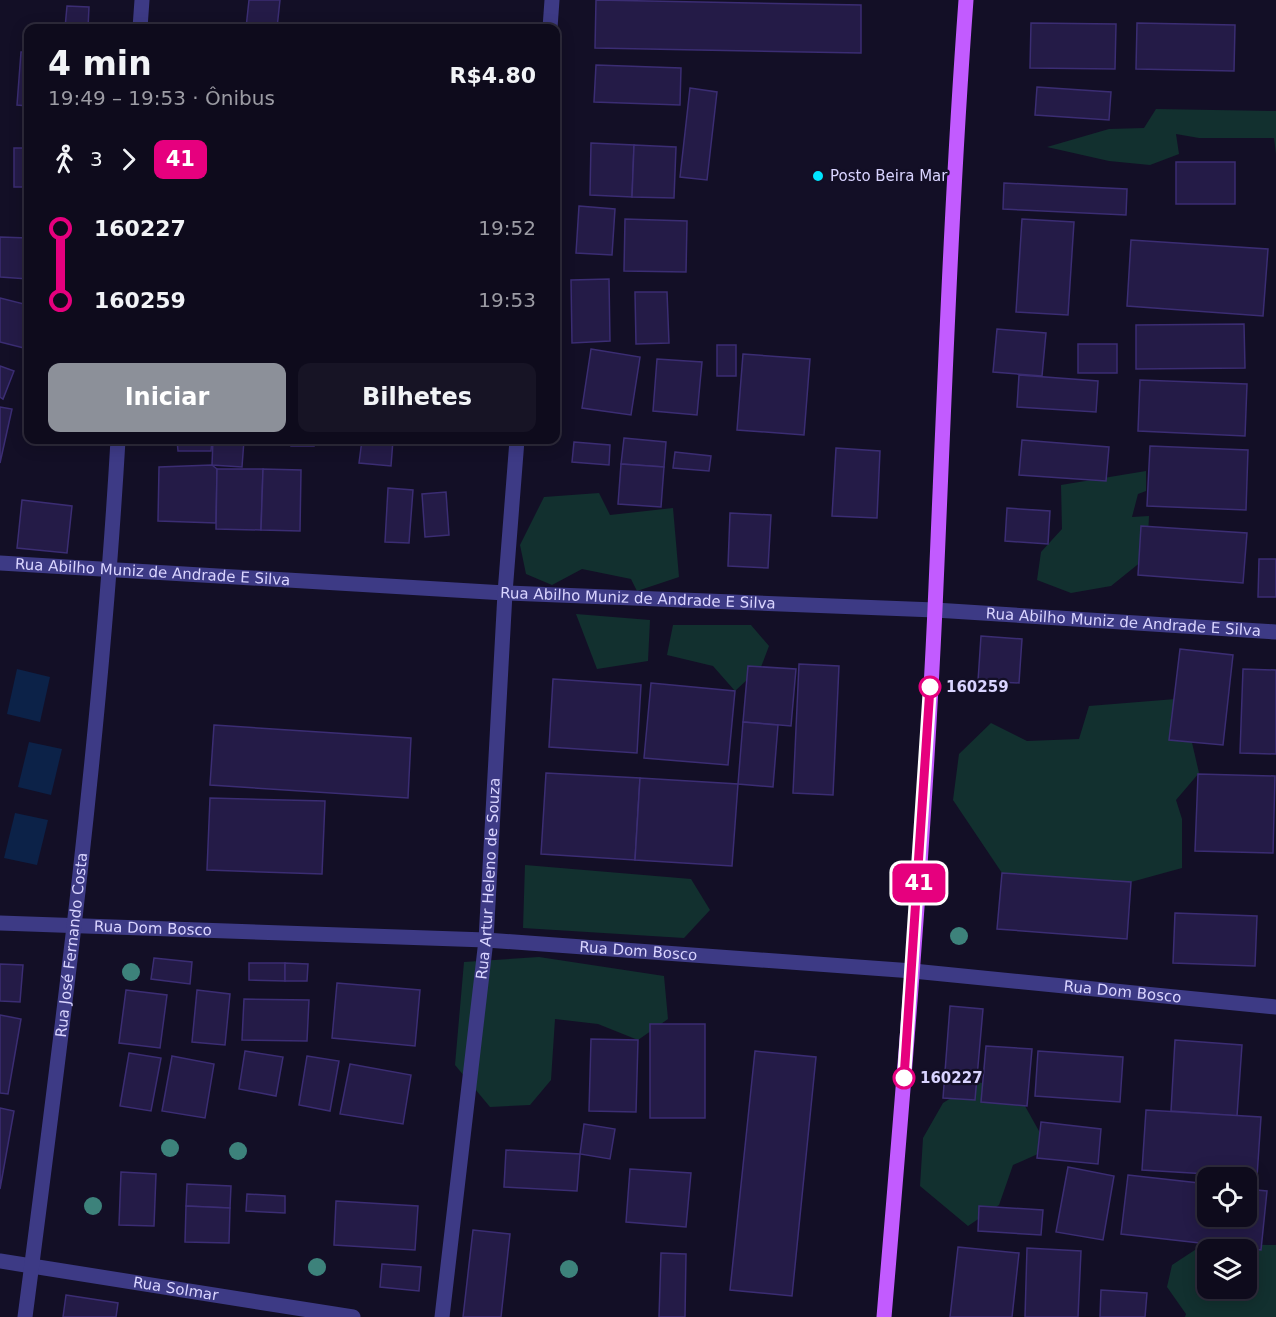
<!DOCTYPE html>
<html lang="pt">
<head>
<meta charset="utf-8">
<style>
  :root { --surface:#0e0b1c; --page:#171425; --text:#f1f3f6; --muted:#9b9ba3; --line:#2e2b3b; --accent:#8c9099 }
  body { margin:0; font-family:"DejaVu Sans",sans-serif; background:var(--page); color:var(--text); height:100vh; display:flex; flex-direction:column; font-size:22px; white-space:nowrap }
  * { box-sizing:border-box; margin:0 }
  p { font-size:20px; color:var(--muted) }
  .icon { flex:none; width:33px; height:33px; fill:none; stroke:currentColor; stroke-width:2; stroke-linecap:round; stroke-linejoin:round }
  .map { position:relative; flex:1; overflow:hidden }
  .drawer { position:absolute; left:24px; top:24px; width:536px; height:420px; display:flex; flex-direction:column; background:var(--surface); border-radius:12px; box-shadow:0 3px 15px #0003,0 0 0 2px var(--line) }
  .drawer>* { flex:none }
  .badge { padding:0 12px; border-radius:9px; font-size:21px; line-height:39px }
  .fabs { position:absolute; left:1197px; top:1167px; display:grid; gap:12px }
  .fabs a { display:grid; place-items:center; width:60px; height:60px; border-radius:12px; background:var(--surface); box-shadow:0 3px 15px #0003,0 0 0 2px var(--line); font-size:30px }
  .map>.badge { position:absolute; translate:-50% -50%; box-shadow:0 0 0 3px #fff }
  .legs { display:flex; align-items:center; gap:9px; height:66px; padding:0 24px; font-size:20px }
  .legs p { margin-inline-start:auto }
  .head { display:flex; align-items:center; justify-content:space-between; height:102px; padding:0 24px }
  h1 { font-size:33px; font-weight:700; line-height:45px }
  .button { display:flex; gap:12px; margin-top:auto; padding:12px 24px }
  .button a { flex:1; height:69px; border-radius:12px; background:var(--accent); color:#fff; font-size:24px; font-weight:700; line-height:69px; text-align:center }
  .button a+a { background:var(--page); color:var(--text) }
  ul { padding:0 24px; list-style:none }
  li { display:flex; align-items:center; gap:21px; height:72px; font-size:22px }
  li i { display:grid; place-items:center; width:9px; height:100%; margin:0 8px; background:currentColor }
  li i::after { content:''; width:15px; height:15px; margin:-8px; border:4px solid; border-radius:50%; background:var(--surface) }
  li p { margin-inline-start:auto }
  li:first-child i { background:linear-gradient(#0000 50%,currentColor 0) }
  li:last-child i { background:linear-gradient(currentColor 50%,#0000 0) }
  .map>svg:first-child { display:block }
</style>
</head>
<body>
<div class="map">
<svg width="1276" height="1317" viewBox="0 0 1276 1317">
  <rect width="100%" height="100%" fill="#130f26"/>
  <!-- green -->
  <g fill="#12302f" fill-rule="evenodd">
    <polygon points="1156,109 1276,111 1276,154 1274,138 1199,138 1176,134 1179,154 1150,165 1109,161 1047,147 1109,129 1144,128"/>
    <polygon points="1146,471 1146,491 1138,494 1132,517 1149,516 1147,557 1111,586 1071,593 1037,580 1041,552 1062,529 1061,485"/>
    <polygon points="599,493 610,515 673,508 679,577 637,591 631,579 582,569 552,585 526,574 520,545 544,497"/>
    <polygon points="576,614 650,620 648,661 597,669"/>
    <polygon points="673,625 751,625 769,646 761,667 735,691 713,666 667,655"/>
    <polygon points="1188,698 1190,734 1199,773 1176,800 1182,819 1182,868 1131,882 1002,873 953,800 959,754 991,723 1027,741 1079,739 1089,706"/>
    <polygon points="525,865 691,879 710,910 684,938 523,928"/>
    <polygon points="539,957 664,976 668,1019 638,1040 598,1024 555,1019 551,1080 530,1105 490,1107 455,1065 464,962"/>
    <polygon points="1001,1082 1020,1097 1049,1149 1013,1165 999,1205 968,1226 920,1186 923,1138 943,1103 975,1083"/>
    <path d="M1204,1244L1276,1245V1317H1185L1186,1314L1167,1287L1172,1265ZM1208,1250H1246V1288H1208Z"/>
  </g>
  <!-- water -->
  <g fill="#0c2248">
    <polygon points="17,669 50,677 40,722 7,714"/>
    <polygon points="29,742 62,749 51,795 18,787"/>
    <polygon points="15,813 48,820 37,865 4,858"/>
  </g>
  <!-- building -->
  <g fill="#241b47" stroke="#3b2d73" stroke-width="1.5">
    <polygon points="249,0 280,0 277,28 246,28"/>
    <polygon points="596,0 861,5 861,53 595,48"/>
    <polygon points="67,6 89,7 88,28 65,28"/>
    <polygon points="1031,23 1116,24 1115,69 1030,68"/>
    <polygon points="1137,23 1235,25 1234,71 1136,69"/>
    <polygon points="21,52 28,52 28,106 17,105"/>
    <polygon points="596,65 681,68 680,105 594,102"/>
    <polygon points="1037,87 1111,92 1109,120 1035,115"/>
    <polygon points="690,88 717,92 707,180 680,177"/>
    <polygon points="591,143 634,145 632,197 590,195"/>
    <polygon points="634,145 676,147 674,198 632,197"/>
    <rect x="14" y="148" width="14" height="39"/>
    <rect x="1176" y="162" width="59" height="42"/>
    <polygon points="1004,183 1127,189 1126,215 1003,209"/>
    <polygon points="579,206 615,209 612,255 576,253"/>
    <polygon points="625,219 687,221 686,272 624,271"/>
    <polygon points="1022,219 1074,222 1068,315 1016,312"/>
    <polygon points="0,237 28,238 28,279 0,277"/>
    <polygon points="1131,240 1268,249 1263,316 1127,306"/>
    <polygon points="609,279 610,341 572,343 571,280"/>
    <polygon points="635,292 667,292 669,343 636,344"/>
    <polygon points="0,298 28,305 28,349 0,342"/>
    <polygon points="1244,324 1245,368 1136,369 1136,325"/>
    <polygon points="997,329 1046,333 1042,376 993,372"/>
    <rect x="1078" y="344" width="39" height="29"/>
    <rect x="717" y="345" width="19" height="31"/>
    <polygon points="591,349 640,357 631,415 582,408"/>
    <polygon points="743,354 810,359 804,435 737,430"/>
    <polygon points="657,359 702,362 697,415 653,411"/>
    <polygon points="0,366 14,371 3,399 0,397"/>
    <polygon points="1019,375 1098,381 1096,412 1017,407"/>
    <polygon points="1140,380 1247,384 1245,436 1138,431"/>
    <polygon points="0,407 12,409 0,463"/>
    <polygon points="624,438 666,442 664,467 621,464"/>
    <polygon points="177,440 212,440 211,451 178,451"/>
    <polygon points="213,440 244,440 242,467 212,465"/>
    <rect x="291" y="440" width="23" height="6"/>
    <polygon points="362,440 393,440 391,466 359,463"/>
    <polygon points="1022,440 1109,447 1106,481 1019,475"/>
    <polygon points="574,442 610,445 609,465 572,462"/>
    <polygon points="1150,446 1248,450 1246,510 1147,506"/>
    <polygon points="836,448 880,451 877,518 832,516"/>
    <polygon points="675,452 711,456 709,471 673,468"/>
    <polygon points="621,464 664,467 661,507 618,504"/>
    <polygon points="212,465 217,469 216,523 158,521 159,467"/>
    <polygon points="217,469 263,469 261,530 216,529"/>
    <polygon points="263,469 301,470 300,531 261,530"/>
    <polygon points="388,488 413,490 409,543 385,542"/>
    <polygon points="446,492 449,535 425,537 422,494"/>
    <polygon points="22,500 72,506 67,553 17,548"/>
    <polygon points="1007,508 1050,511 1048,544 1005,541"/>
    <polygon points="730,513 771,515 768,568 728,566"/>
    <polygon points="1141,526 1247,533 1243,583 1138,575"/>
    <polygon points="1259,559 1276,559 1276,597 1258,597"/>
    <polygon points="981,636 1022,639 1019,683 978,681"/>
    <polygon points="1180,649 1233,655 1223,745 1169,740"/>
    <polygon points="799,664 839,666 833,795 793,793"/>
    <polygon points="748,666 796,669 791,726 743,722"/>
    <polygon points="1243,669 1276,670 1276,754 1240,753"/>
    <polygon points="553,679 641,685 637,753 549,747"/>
    <polygon points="651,683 735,691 728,765 644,758"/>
    <polygon points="743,722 778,725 773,787 738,784"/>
    <polygon points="214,725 411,738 408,798 210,785"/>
    <polygon points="546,773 640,778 635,860 541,854"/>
    <polygon points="1198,774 1275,776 1273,853 1195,851"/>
    <polygon points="640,778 738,784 732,866 635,860"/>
    <polygon points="210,798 325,801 322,874 207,870"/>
    <polygon points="1002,873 1131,882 1127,939 997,929"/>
    <polygon points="1175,913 1257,916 1255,966 1173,963"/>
    <polygon points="154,958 192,962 190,984 151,979"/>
    <polygon points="249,963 285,963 285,981 249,980"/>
    <polygon points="285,963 308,964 307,981 285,981"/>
    <polygon points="0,964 23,965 20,1002 0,1001"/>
    <polygon points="337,983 420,990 415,1046 332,1038"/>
    <polygon points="126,990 167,995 160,1048 119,1043"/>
    <polygon points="197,990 230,994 225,1045 192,1042"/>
    <polygon points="244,999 309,1000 307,1041 242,1040"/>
    <polygon points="950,1006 983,1009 975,1100 943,1098"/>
    <polygon points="0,1015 21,1019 8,1094 0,1093"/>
    <rect x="650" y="1024" width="55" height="94"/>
    <polygon points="591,1039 638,1040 636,1112 589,1111"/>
    <polygon points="1175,1040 1242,1045 1237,1116 1171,1111"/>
    <polygon points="986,1046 1032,1049 1027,1106 981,1102"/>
    <polygon points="245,1051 283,1057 276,1096 239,1089"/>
    <polygon points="755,1051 816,1057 792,1296 730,1290"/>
    <polygon points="1038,1051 1123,1057 1120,1102 1035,1096"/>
    <polygon points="129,1053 161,1058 151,1111 120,1106"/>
    <polygon points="172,1056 214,1064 205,1118 162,1111"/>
    <polygon points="307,1056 339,1061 330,1111 299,1105"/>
    <polygon points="350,1064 411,1075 403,1124 340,1114"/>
    <polygon points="0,1108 14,1111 0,1189"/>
    <polygon points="1146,1110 1261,1117 1257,1177 1142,1170"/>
    <polygon points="1041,1122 1101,1129 1098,1164 1037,1158"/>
    <polygon points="584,1124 615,1129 610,1159 580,1154"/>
    <polygon points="506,1150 580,1154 577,1191 504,1187"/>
    <polygon points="1068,1167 1114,1176 1103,1240 1056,1232"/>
    <polygon points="630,1169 691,1173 686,1227 626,1222"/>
    <polygon points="121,1172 156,1174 154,1226 119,1225"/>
    <polygon points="1128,1175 1208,1184 1208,1216 1246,1216 1246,1189 1267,1191 1261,1250 1121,1234"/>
    <polygon points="187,1184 231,1186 230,1208 186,1206"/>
    <polygon points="247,1194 285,1196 285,1213 246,1211"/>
    <polygon points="336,1201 418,1206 415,1250 334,1245"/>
    <polygon points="186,1206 230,1208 229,1243 185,1242"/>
    <polygon points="979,1206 1043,1210 1041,1235 978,1231"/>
    <polygon points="473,1230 510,1234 501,1317 463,1317"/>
    <polygon points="958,1247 1019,1253 1012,1317 950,1317"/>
    <polygon points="1027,1248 1081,1251 1078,1317 1025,1317"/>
    <polygon points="661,1253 686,1254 685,1317 659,1317"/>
    <polygon points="382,1264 421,1267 419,1291 380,1287"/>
    <polygon points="1101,1290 1147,1293 1145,1317 1100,1317"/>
    <polygon points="66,1295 118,1303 116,1317 63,1317"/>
  </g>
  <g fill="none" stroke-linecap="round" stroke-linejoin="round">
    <!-- street -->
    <g stroke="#3d3a85" stroke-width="15">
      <polyline points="140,28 142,0"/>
      <polyline points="550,28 552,0"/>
      <path id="s1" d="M0,563L505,593L935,610L1276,632"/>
      <path id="s2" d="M0,923L486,940L913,971L1276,1007"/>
      <path id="s3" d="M0,1261L353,1317"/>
      <path id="s4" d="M25,1317C63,1026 101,733 118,440"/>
      <path id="s5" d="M442,1317L486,940L505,593L517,440"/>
    </g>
    <!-- primary -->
    <path stroke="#c25bff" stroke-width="15" d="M884,1317C904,1081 924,846 935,609C944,406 951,203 966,0"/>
  </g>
  <!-- trees -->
  <g fill="#3d827b">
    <circle cx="959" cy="936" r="9"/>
    <circle cx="131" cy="972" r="9"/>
    <circle cx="170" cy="1148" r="9"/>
    <circle cx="238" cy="1151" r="9"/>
    <circle cx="93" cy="1206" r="9"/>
    <circle cx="317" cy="1267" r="9"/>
    <circle cx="569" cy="1269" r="9"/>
  </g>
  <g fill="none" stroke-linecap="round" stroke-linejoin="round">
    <defs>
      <polyline id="line-1" points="904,1078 930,687"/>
    </defs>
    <!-- line-1 casing -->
    <use href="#line-1" stroke="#fff" stroke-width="14"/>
    <!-- line-1 -->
    <use href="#line-1" stroke="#e6007e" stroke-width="9"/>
  </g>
  <!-- markers -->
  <circle fill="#00e5ff" stroke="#130f26" stroke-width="2" cx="818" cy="176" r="6"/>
  <g fill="#fff" stroke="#e6007e" stroke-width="3">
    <circle cx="930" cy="687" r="10"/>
    <circle cx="904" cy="1078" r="10"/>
  </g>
  <g text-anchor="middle" stroke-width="4.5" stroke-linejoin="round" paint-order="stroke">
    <!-- poi labels -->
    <g font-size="15" fill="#d9d4ff" stroke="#130f26" text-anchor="start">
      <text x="830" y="181">Posto Beira Mar</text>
    </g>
    <!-- street labels -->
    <g font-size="15" fill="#d9d4ff" stroke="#130f26">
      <text dy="5" stroke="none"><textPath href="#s1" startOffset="153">Rua Abilho Muniz de Andrade E Silva</textPath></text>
      <text dy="5" stroke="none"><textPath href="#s1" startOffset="639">Rua Abilho Muniz de Andrade E Silva</textPath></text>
      <text dy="5" stroke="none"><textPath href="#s1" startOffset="1125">Rua Abilho Muniz de Andrade E Silva</textPath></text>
      <text dy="5" stroke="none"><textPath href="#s5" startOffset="441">Rua Artur Heleno de Souza</textPath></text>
      <text dy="5" stroke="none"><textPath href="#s2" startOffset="153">Rua Dom Bosco</textPath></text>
      <text dy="5" stroke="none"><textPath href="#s4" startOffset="375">Rua José Fernando Costa</textPath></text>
      <text dy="5" stroke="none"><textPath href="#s2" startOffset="639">Rua Dom Bosco</textPath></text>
      <text dy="5" stroke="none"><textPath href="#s2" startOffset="1125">Rua Dom Bosco</textPath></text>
      <text dy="5" stroke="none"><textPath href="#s3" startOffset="178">Rua Solmar</textPath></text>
    </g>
    <!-- stop labels -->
    <g font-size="15" font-weight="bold" fill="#d9d4ff" stroke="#130f26" text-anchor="start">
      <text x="946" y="692">160259</text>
      <text x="920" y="1083">160227</text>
    </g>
  </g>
</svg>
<div class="fabs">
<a><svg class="icon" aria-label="locate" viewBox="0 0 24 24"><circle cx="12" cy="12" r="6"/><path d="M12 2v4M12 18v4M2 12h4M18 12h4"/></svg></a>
<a><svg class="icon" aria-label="layers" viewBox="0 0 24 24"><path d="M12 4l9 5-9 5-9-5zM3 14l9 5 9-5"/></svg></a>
</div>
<b class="badge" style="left:919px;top:883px;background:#e6007e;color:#fff">41</b>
<section class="drawer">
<div class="head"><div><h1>4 min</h1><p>19:49 – 19:53 · Ônibus</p></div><b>R$4.80</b></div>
<div class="legs"><svg class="icon" aria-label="walk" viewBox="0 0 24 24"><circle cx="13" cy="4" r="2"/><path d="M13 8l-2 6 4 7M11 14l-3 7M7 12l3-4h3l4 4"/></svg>3<svg class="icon" aria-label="forward" viewBox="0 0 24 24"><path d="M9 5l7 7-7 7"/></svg><b class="badge" style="background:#e6007e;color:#fff">41</b></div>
<ul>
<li><i style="color:#e6007e"></i><b>160227</b><p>19:52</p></li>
<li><i style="color:#e6007e"></i><b>160259</b><p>19:53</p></li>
</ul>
<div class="button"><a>Iniciar</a><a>Bilhetes</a></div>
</section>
</div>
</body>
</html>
